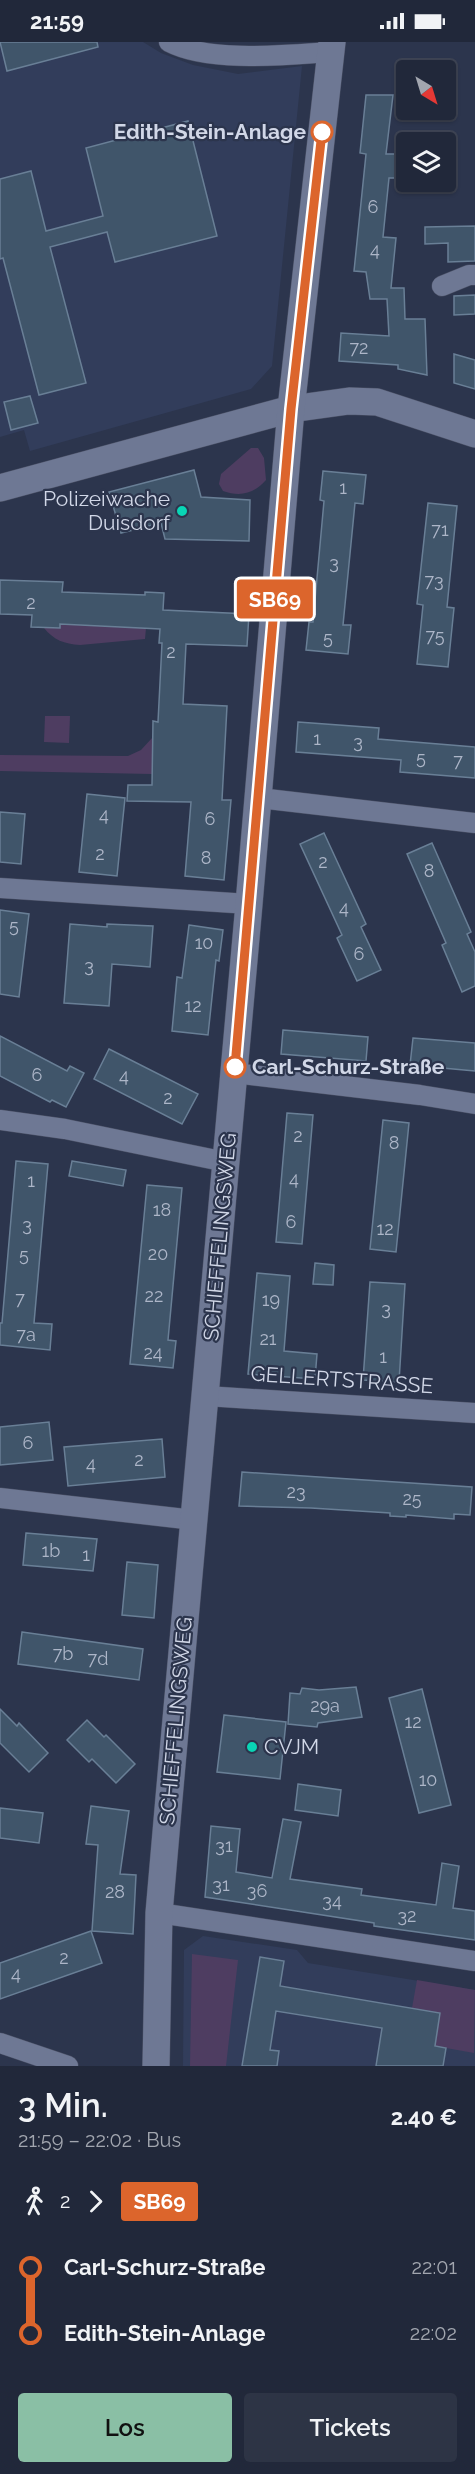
<!DOCTYPE html>
<html lang="de">
<head>
<meta charset="utf-8">
<style>
  :root { --surface:#21283a; --page:#2d3445; --text:#f1f3f6; --muted:#a2a6af; --line:#3e4454; --accent:#8abfa5 }
  body { margin:0; font-family:Raleway,sans-serif; background:var(--page); color:var(--text); height:100vh; display:flex; flex-direction:column; font-size:22px; white-space:nowrap }
  * { box-sizing:border-box; margin:0 }
  p { font-size:20px; color:var(--muted) }
  .icon { flex:none; width:33px; height:33px; fill:none; stroke:currentColor; stroke-width:2; stroke-linecap:round; stroke-linejoin:round }
  .map { position:relative; height:2024px; overflow:hidden }
  .sheet { display:flex; flex-direction:column; background:var(--surface); flex:1 }
  .sheet>* { flex:none }
  .badge { padding:0 12px; border-radius:4px; font-size:21px; line-height:39px }
  .needle { width:39px; rotate:142deg }
  .fabs { position:absolute; left:396px; top:18px; display:grid; gap:12px }
  .fabs a { display:grid; place-items:center; width:60px; height:60px; border-radius:6px; background:var(--surface); box-shadow:0 2px 4px #0004,0 0 0 2px var(--line); font-size:30px }
  .map>.badge { position:absolute; translate:-50% -50%; box-shadow:0 0 0 3px #fff }
  .legs { display:flex; align-items:center; gap:9px; height:66px; padding:0 18px; font-size:20px }
  .legs p { margin-inline-start:auto }
  .head { display:flex; align-items:center; justify-content:space-between; height:102px; padding:0 18px }
  h1 { font-size:33px; font-weight:600; line-height:45px }
  .action { display:flex; gap:12px; margin-top:auto; padding:12px 18px }
  .action a { flex:1; height:69px; border-radius:6px; background:var(--accent); color:#111; font-size:24px; font-weight:600; line-height:69px; text-align:center }
  .action a+a { background:var(--page); color:var(--text) }
  ul { padding:0 18px; list-style:none }
  li { display:flex; align-items:center; gap:21px; height:66px; font-size:22px }
  li i { display:grid; place-items:center; width:9px; height:100%; margin:0 8px; background:currentColor }
  li i::after { content:''; width:15px; height:15px; margin:-8px; border:4px solid; border-radius:50%; background:var(--surface) }
  li p { margin-inline-start:auto }
  li:first-child i { background:linear-gradient(#0000 50%,currentColor 0) }
  li:last-child i { background:linear-gradient(currentColor 50%,#0000 0) }
  .status { display:flex; justify-content:space-between; align-items:center; height:42px; padding:0 30px; background:var(--surface); direction:ltr }
  .status svg { height:16px; fill:currentColor }
  .map>svg:first-child { display:block }
</style>
</head>
<body>
<div class="status"><b>21:59</b><svg viewBox="0 0 49 12"><path d="M0 12V9h3v3zM5 12V6h3v6zM10 12V3h3v9zM15 12V0h3v12zM26 1h20v11H26zM47 4h2v5h-2z"/></svg></div>
<div class="map">
<svg width="475" height="2024" viewBox="0 0 475 2024">
  <rect width="100%" height="100%" fill="#2c354d"/>
  <!-- built -->
  <g fill="#323d5b">
    <polygon points="0,0 143,0 161,11 193,23 238,32 302,24 272,324 251,347 30,409 24,388 0,395"/>
    <polygon points="203,1894 297,1908 308,1921 475,1948 475,2024 183,2024 184,1908"/>
  </g>
  <!-- green -->
  <g fill="#4e3d61">
    <path d="M251,406H258L264,416L266,438C254,452 240,455 223,449L219,442L221,432Z"/>
    <path d="M60,582L146,586L145,597L80,603C64,602 54,598 44,586H60Z"/>
    <polygon points="45,674 70,674 69,701 44,700"/>
    <polygon points="153,695 152,732 0,729 0,713 128,714 141,708"/>
    <polygon points="192,1912 238,1918 226,2024 190,2024"/>
    <polygon points="417,1938 475,1948 474,2011 435,2004 412,1966"/>
  </g>
  <!-- building -->
  <g fill="#40556a" stroke="#697f96" stroke-width="1.5">
    <polygon points="0,0 97,0 98,5 7,29"/>
    <polygon points="366,53 393,53 386,112 404,112 401,136 389,136 383,195 396,196 391,246 404,246 405,277 425,277 427,333 398,327 398,323 339,319 341,291 389,294 387,257 370,257 366,230 354,229 366,112 360,111"/>
    <polygon points="188,79 217,194 115,220 107,190 50,205 86,341 39,353 3,216 0,217 0,137 31,129 46,189 103,174 86,106"/>
    <polygon points="475,184 475,219 448,220 448,201 425,202 425,185"/>
    <polygon points="475,253 475,272 454,273 454,254"/>
    <polygon points="454,312 475,318 475,347 454,341"/>
    <polygon points="30,354 38,381 11,388 4,360"/>
    <polygon points="194,428 201,455 250,458 249,499 165,497 161,481 121,491 109,450"/>
    <polygon points="323,429 366,433 363,462 355,461 343,583 351,583 348,612 306,608 309,580 313,580 324,459 320,458"/>
    <polygon points="428,461 457,464 447,565 454,566 448,625 417,622 423,563 417,562"/>
    <polygon points="0,538 63,540 62,550 145,553 145,550 164,551 163,568 249,572 247,604 186,602 183,662 227,664 222,758 231,758 224,838 185,834 191,760 127,759 128,743 152,743 153,679 158,680 162,601 159,601 160,587 60,582 60,586 31,585 32,573 0,572"/>
    <polygon points="298,680 379,686 378,697 475,705 475,736 400,730 401,718 296,710"/>
    <polygon points="87,752 125,756 117,834 79,830"/>
    <polygon points="0,770 25,772 21,822 0,820"/>
    <polygon points="324,791 366,882 361,885 381,928 357,939 337,896 342,893 300,802"/>
    <polygon points="432,801 471,890 467,892 475,910 475,944 462,950 442,903 446,901 407,812"/>
    <polygon points="0,868 29,872 19,955 0,952"/>
    <polygon points="70,882 107,885 107,882 153,884 150,925 112,922 109,964 64,961"/>
    <polygon points="189,883 223,888 219,919 216,918 208,993 172,989 177,935 182,936"/>
    <polygon points="283,988 368,995 366,1019 281,1012"/>
    <polygon points="0,994 67,1029 70,1024 84,1031 66,1065 52,1058 50,1060 0,1034"/>
    <polygon points="413,996 475,1001 475,1029 410,1023"/>
    <polygon points="109,1007 198,1052 182,1082 94,1037"/>
    <polygon points="287,1071 313,1073 302,1202 276,1200"/>
    <polygon points="383,1078 409,1081 396,1210 370,1207"/>
    <polygon points="16,1119 48,1122 34,1281 52,1282 50,1308 0,1303 0,1281 2,1281"/>
    <polygon points="72,1119 126,1128 123,1144 69,1134"/>
    <polygon points="147,1143 182,1146 168,1298 176,1299 173,1326 130,1322"/>
    <polygon points="315,1221 334,1223 333,1243 313,1242"/>
    <polygon points="257,1231 290,1234 284,1309 317,1312 315,1337 248,1332"/>
    <polygon points="370,1240 405,1242 399,1340 363,1338"/>
    <polygon points="49,1380 53,1418 0,1423 0,1385"/>
    <polygon points="162,1397 165,1435 68,1444 64,1405"/>
    <polygon points="242,1430 472,1445 470,1473 454,1472 454,1477 406,1473 406,1475 390,1474 390,1471 311,1466 239,1464"/>
    <polygon points="26,1491 97,1497 93,1529 23,1523"/>
    <polygon points="127,1520 158,1523 154,1576 122,1573"/>
    <polygon points="22,1590 143,1607 139,1638 18,1622"/>
    <polygon points="356,1645 362,1675 318,1681 317,1685 288,1682 290,1651 300,1652 302,1646 319,1648"/>
    <polygon points="422,1647 451,1763 419,1771 389,1656"/>
    <polygon points="0,1667 17,1684 19,1681 48,1711 29,1730 0,1701"/>
    <polygon points="224,1673 286,1680 280,1737 217,1730"/>
    <polygon points="87,1678 104,1695 106,1693 135,1722 116,1741 92,1717 89,1720 67,1698"/>
    <polygon points="298,1742 341,1748 338,1774 295,1768"/>
    <polygon points="91,1764 129,1769 120,1832 136,1833 133,1892 92,1889 98,1803 86,1802"/>
    <polygon points="0,1766 43,1771 39,1801 0,1796"/>
    <polygon points="283,1777 301,1780 290,1837 362,1847 361,1853 436,1863 442,1821 459,1824 453,1866 475,1869 475,1898 374,1884 374,1881 205,1855 211,1784 240,1787 236,1830 272,1836"/>
    <polygon points="91,1889 102,1921 0,1957 0,1921"/>
    <polygon points="260,1915 284,1919 280,1944 440,1971 435,2004 446,2006 443,2024 376,2024 382,1986 276,1969 270,2008 279,2009 277,2024 242,2024"/>
  </g>
  <g fill="none" stroke-linecap="round" stroke-linejoin="round">
    <defs>
      <g id="street">
        <path d="M169,0C209,21 285,13 330,10"/>
        <polyline points="442,244 469,233 475,233"/>
        <polyline points="259,756 475,781"/>
        <polyline points="0,846 249,862"/>
        <polyline points="234,1031 420,1053 475,1062"/>
        <polyline points="0,1078 65,1087 226,1120"/>
        <polyline points="206,1354 475,1371"/>
        <polyline points="0,1456 194,1478"/>
        <polyline points="159,1871 475,1919"/>
        <polyline points="0,2001 68,2024"/>
      </g>
      <g id="secondary">
        <polyline points="0,446 291,367 349,359 377,360 475,392"/>
        <polyline points="156,2024 159,1871 169,1756 249,862 291,367 332,0"/>
      </g>
    </defs>
    <!-- street casing -->
    <use href="#street" stroke="#4a5065" stroke-width="21"/>
    <!-- secondary casing -->
    <use href="#secondary" stroke="#4a5065" stroke-width="28"/>
    <!-- street -->
    <use href="#street" stroke="#6e7894" stroke-width="20"/>
    <!-- secondary -->
    <use href="#secondary" stroke="#6e7894" stroke-width="27"/>
  </g>
  <g fill="none" stroke-linecap="round" stroke-linejoin="round">
    <defs>
      <polyline id="line-1" points="235,1025 291,367 322,90"/>
    </defs>
    <!-- line-1 casing -->
    <use href="#line-1" stroke="#fff" stroke-width="14"/>
    <!-- line-1 -->
    <use href="#line-1" stroke="#dc652c" stroke-width="9"/>
  </g>
  <!-- markers -->
  <g fill="#fff" stroke="#dc652c" stroke-width="3">
    <circle cx="322" cy="90" r="10"/>
    <circle cx="235" cy="1025" r="10"/>
  </g>
  <g fill="#09d5b5" stroke="#2c354d" stroke-width="2">
    <circle cx="182" cy="469" r="6"/>
    <circle cx="252" cy="1705" r="6"/>
  </g>
  <g text-anchor="middle" stroke-width="4.5" stroke-linejoin="round" paint-order="stroke">
    <!-- number labels -->
    <g font-size="18" fill="#adb6c8">
      <text x="373" y="171">6</text>
      <text x="375" y="214">4</text>
      <text x="359" y="312">72</text>
      <text x="343" y="452">1</text>
      <text x="440" y="494">71</text>
      <text x="334" y="527">3</text>
      <text x="434" y="545">73</text>
      <text x="31" y="567">2</text>
      <text x="435" y="600">75</text>
      <text x="328" y="602">5</text>
      <text x="171" y="616">2</text>
      <text x="317" y="703">1</text>
      <text x="358" y="706">3</text>
      <text x="421" y="722">5</text>
      <text x="458" y="725">7</text>
      <text x="104" y="779">4</text>
      <text x="210" y="783">6</text>
      <text x="100" y="818">2</text>
      <text x="206" y="822">8</text>
      <text x="323" y="826">2</text>
      <text x="429" y="835">8</text>
      <text x="344" y="872">4</text>
      <text x="14" y="890">5</text>
      <text x="204" y="907">10</text>
      <text x="359" y="918">6</text>
      <text x="89" y="930">3</text>
      <text x="193" y="970">12</text>
      <text x="37" y="1039">6</text>
      <text x="124" y="1040">4</text>
      <text x="168" y="1062">2</text>
      <text x="298" y="1100">2</text>
      <text x="394" y="1107">8</text>
      <text x="294" y="1143">4</text>
      <text x="31" y="1145">1</text>
      <text x="162" y="1174">18</text>
      <text x="291" y="1186">6</text>
      <text x="27" y="1189">3</text>
      <text x="385" y="1193">12</text>
      <text x="158" y="1218">20</text>
      <text x="24" y="1219">5</text>
      <text x="154" y="1260">22</text>
      <text x="20" y="1263">7</text>
      <text x="271" y="1264">19</text>
      <text x="386" y="1273">3</text>
      <text x="26" y="1299">7a</text>
      <text x="268" y="1303">21</text>
      <text x="153" y="1317">24</text>
      <text x="383" y="1321">1</text>
      <text x="28" y="1407">6</text>
      <text x="139" y="1424">2</text>
      <text x="91" y="1428">4</text>
      <text x="296" y="1456">23</text>
      <text x="412" y="1463">25</text>
      <text x="51" y="1515">1b</text>
      <text x="86" y="1519">1</text>
      <text x="63" y="1618">7b</text>
      <text x="98" y="1623">7d</text>
      <text x="325" y="1670">29a</text>
      <text x="413" y="1686">12</text>
      <text x="428" y="1744">10</text>
      <text x="224" y="1810">31</text>
      <text x="221" y="1849">31</text>
      <text x="257" y="1855">36</text>
      <text x="115" y="1856">28</text>
      <text x="332" y="1865">34</text>
      <text x="407" y="1880">32</text>
      <text x="64" y="1922">2</text>
      <text x="16" y="1938">4</text>
    </g>
    <!-- stop labels -->
    <g font-size="21" font-weight="bold" fill="#d1d7e7" stroke="#2c354d" text-anchor="end">
      <text x="306" y="97">Edith-Stein-Anlage</text>
      <text x="252" y="1032" text-anchor="start">Carl-Schurz-Straße</text>
    </g>
    <!-- poi labels -->
    <g font-size="21" fill="#d1d7e7" stroke="#2c354d" text-anchor="end">
      <text x="170" y="464">Polizeiwache<tspan x="170" dy="24">Duisdorf</tspan></text>
      <text x="264" y="1712" text-anchor="start">CVJM</text>
    </g>
    <!-- street labels -->
    <g font-size="21" fill="#d1d7e7" stroke="#2c354d">
      <text transform="translate(220 1195) rotate(-85)" y="7">SCHIEFFELINGSWEG</text>
      <text transform="translate(342 1338) rotate(4)" y="7">GELLERTSTRASSE</text>
      <text transform="translate(176 1679) rotate(-85)" y="7">SCHIEFFELINGSWEG</text>
    </g>
  </g>
</svg>
<div class="fabs">
<a><svg class="needle" viewBox="-14 -14 28 28"><path d="M0-13l5 13h-10z" fill="#e53935"/><path d="M0 13l5-13h-10z" fill="#a2a6af"/></svg></a>
<a><svg class="icon" aria-label="layers" viewBox="0 0 24 24"><path d="M12 4l9 5-9 5-9-5zM3 14l9 5 9-5"/></svg></a>
</div>
<b class="badge" style="left:275px;top:557px;background:#dc652c;color:#fff">SB69</b>
</div>
<section class="sheet">
<div class="head"><div><h1>3 Min.</h1><p>21:59 – 22:02 · Bus</p></div><b>2.40 €</b></div>
<div class="legs"><svg class="icon" aria-label="walk" viewBox="0 0 24 24"><circle cx="13" cy="4" r="2"/><path d="M13 8l-2 6 4 7M11 14l-3 7M7 12l3-4h3l4 4"/></svg>2<svg class="icon" aria-label="forward" viewBox="0 0 24 24"><path d="M9 5l7 7-7 7"/></svg><b class="badge" style="background:#dc652c;color:#fff">SB69</b></div>
<ul>
<li><i style="color:#dc652c"></i><b>Carl-Schurz-Straße</b><p>22:01</p></li>
<li><i style="color:#dc652c"></i><b>Edith-Stein-Anlage</b><p>22:02</p></li>
</ul>
<div class="action"><a>Los</a><a>Tickets</a></div>
</section>
</body>
</html>
